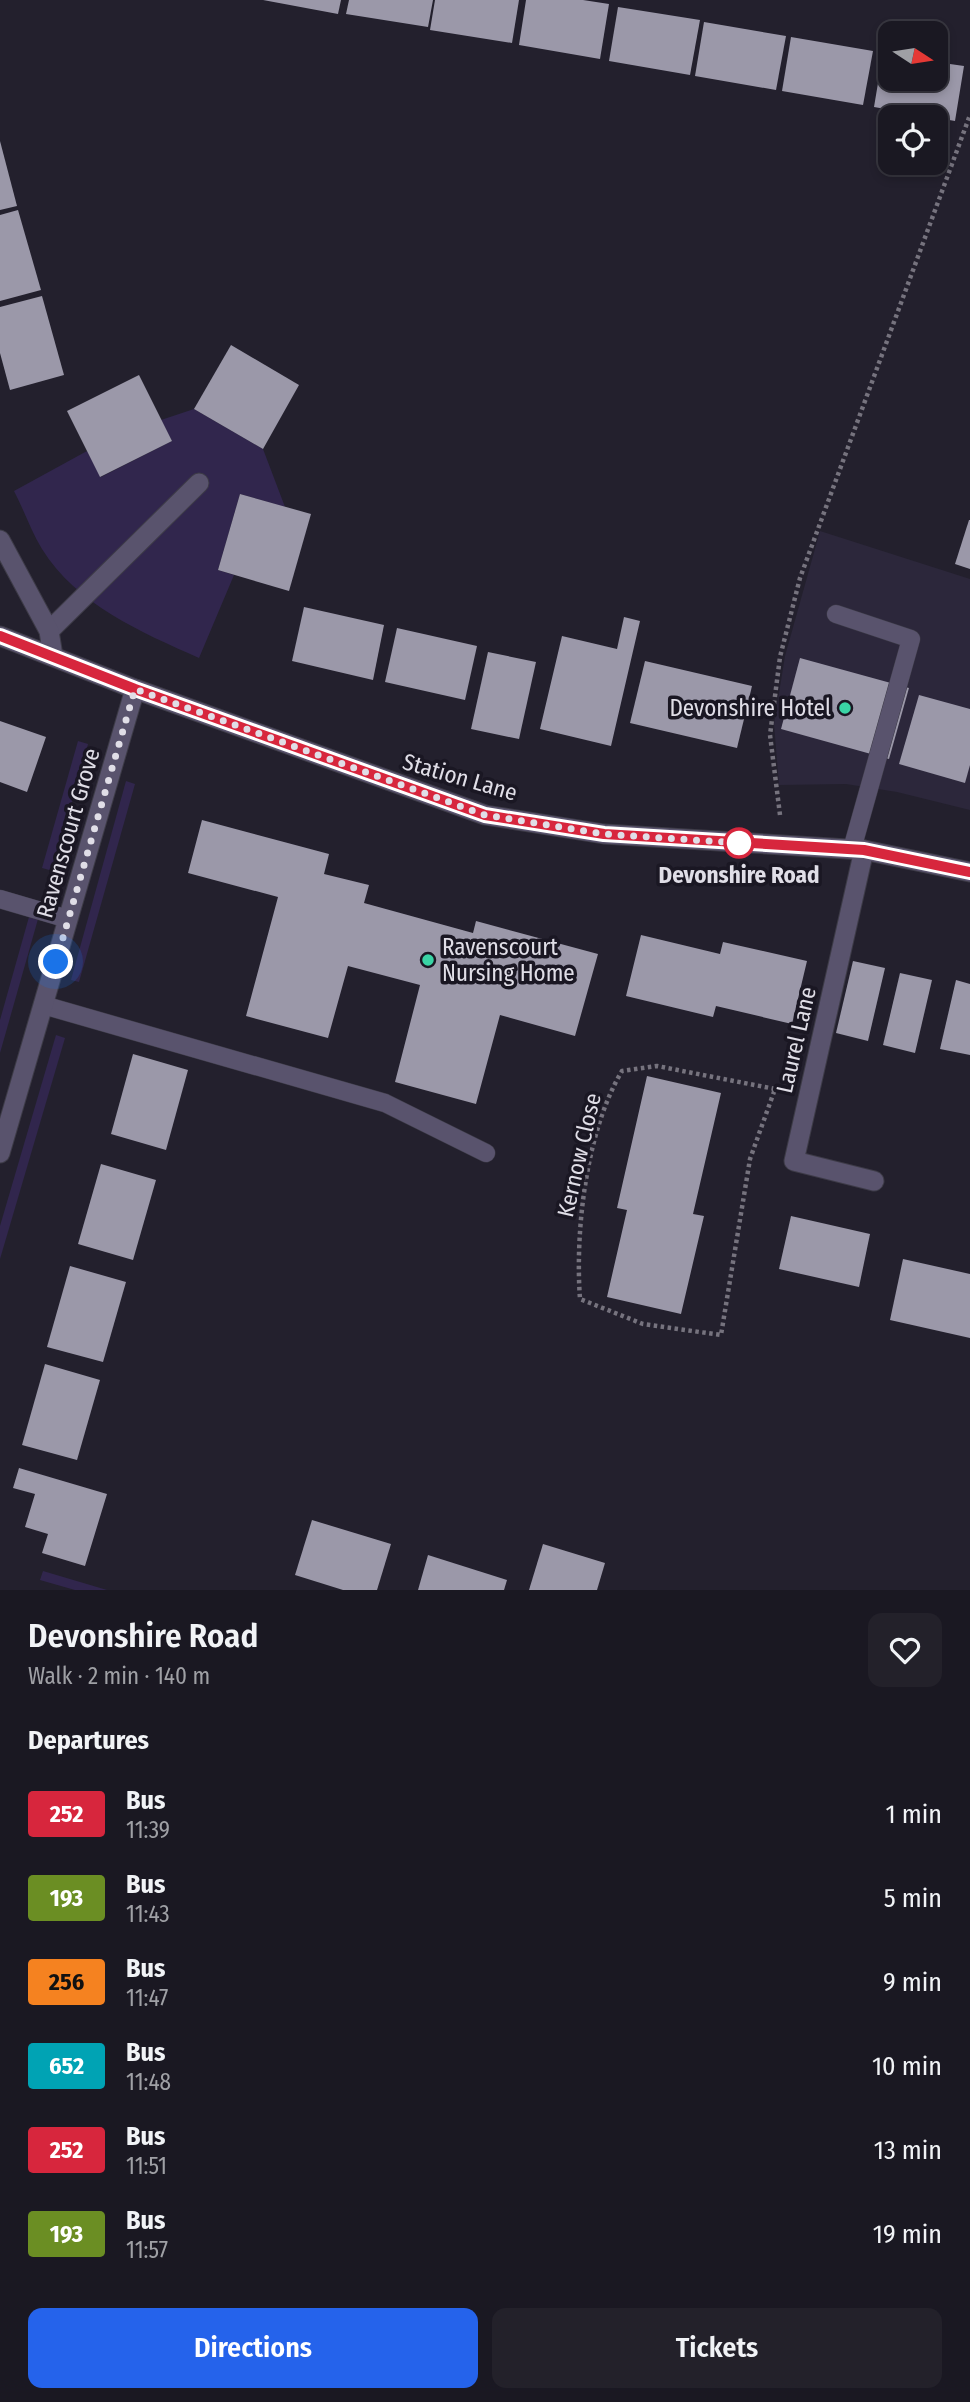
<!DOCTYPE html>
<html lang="en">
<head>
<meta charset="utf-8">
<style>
  :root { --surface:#1a1822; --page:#23212a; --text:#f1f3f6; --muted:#9fa0a5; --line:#383740; --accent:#2563eb }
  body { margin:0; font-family:"Fira Sans Condensed",sans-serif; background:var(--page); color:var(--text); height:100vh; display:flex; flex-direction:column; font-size:26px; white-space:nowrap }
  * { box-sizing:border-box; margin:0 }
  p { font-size:23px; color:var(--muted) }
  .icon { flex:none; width:38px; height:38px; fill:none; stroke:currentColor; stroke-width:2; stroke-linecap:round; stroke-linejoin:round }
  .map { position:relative; height:1590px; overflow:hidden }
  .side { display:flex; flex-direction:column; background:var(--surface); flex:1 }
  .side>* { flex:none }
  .badge { padding:0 14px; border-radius:5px; font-size:24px; line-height:46px }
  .needle { width:46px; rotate:102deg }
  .buttons { position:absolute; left:878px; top:21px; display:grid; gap:14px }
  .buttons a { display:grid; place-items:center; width:70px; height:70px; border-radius:14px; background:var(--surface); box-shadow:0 4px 10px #0003,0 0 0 2px var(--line); font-size:35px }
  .you { position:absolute; width:35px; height:35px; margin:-18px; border:5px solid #fff; border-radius:50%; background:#1a73e8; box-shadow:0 0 0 10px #1a73e833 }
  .map>.badge { position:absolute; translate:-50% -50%; box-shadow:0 0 0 4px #fff }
  h2 { padding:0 28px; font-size:26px; line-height:63px }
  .round { display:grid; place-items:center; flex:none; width:74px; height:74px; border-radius:14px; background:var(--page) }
  .headline { display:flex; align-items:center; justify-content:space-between; height:119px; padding:0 28px }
  h1 { font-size:33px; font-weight:600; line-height:52px }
  .action { display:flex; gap:14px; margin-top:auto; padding:14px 28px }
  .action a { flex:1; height:80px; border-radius:14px; background:var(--accent); color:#fff; font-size:28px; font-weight:600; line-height:80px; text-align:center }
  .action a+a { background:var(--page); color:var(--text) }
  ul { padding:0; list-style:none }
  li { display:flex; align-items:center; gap:21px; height:84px; padding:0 28px }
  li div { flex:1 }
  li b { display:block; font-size:26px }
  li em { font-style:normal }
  li .badge { min-width:77px; font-weight:700; text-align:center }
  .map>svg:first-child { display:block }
</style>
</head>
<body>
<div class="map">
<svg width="970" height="1590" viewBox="0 0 970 1590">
  <rect width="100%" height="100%" fill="#23202d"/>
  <!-- built -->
  <polygon fill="#2c273b" points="820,531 970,579 970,810 897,792 846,784 779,785 774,724 785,656"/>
  <!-- grass -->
  <g fill="#31264d">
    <path d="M194,409L263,449L285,507L240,494L218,570L234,575L199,658C141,632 77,605 42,549C31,531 24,510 14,491L87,451L101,477L172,441L161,420Z"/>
    <polygon points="78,741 88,744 53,871 42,868"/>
    <polygon points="126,781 135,784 79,982 71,980"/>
    <polygon points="29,917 38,919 0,1053 0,1020"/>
    <polygon points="56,1035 65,1038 0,1259 0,1226"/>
    <polygon points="43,1571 107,1590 75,1590 40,1580"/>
  </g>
  <!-- building -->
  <g fill="#9b98a9">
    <polygon points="263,0 341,0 338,14"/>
    <polygon points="349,0 433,0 428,27 346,14"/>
    <polygon points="435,0 519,0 512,43 430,30"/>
    <polygon points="526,0 583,0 609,4 600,59 519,45"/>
    <polygon points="618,7 700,20 690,75 609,61"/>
    <polygon points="704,22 786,36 776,90 695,76"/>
    <polygon points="791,37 873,51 863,105 782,91"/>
    <polygon points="883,53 891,54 891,79 936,79 936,62 964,66 955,121 874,107"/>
    <polygon points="0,141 17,206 0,210"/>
    <polygon points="18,210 41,290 0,301 0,215"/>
    <polygon points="42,296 64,375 10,390 0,353 0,307"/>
    <polygon points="231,345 299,385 263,449 194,409"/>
    <polygon points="139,375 172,441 100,477 67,411"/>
    <polygon points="240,494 311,514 289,591 218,570"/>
    <polygon points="969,520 970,520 970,569 955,564"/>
    <polygon points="304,607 384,625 373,680 292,661"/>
    <polygon points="624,617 640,621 611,746 540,729 562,636 617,649"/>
    <polygon points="397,628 477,646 465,700 385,682"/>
    <polygon points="488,652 536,662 519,739 471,729"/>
    <polygon points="800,658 909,688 889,759 781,729"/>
    <polygon points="645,661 752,686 737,748 630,723"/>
    <polygon points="919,695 970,709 970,765 965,783 899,764"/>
    <polygon points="0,721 46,737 27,792 0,782"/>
    <polygon points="202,820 329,854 324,874 369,885 364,903 473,933 476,921 598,954 575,1036 500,1015 476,1104 395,1082 420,985 348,966 328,1038 246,1016 278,897 188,873"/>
    <polygon points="641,935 720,954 723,942 807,961 792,1024 716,1006 713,1017 626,996"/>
    <polygon points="853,961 885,968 868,1041 836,1033"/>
    <polygon points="900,973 932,980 915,1053 883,1045"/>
    <polygon points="956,980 970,984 970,1055 940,1049"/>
    <polygon points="133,1054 188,1070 166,1150 111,1134"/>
    <polygon points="647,1076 721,1093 693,1214 704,1216 681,1314 607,1297 627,1210 617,1208"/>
    <polygon points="101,1164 156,1180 133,1260 78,1244"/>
    <polygon points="791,1216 870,1234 859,1287 779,1269"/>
    <polygon points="903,1259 970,1274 970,1338 890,1320"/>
    <polygon points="70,1266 126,1282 103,1362 47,1347"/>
    <polygon points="45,1364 100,1380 77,1460 22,1445"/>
    <polygon points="19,1468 107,1494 85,1566 42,1553 48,1534 25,1527 35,1494 13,1488"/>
    <polygon points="312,1520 391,1544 377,1590 343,1590 295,1575"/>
    <polygon points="543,1544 605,1563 597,1590 529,1590"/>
    <polygon points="428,1555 507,1580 504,1590 418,1590"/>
  </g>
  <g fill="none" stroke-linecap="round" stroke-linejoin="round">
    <defs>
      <g id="service">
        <polyline points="836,614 911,639 852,849"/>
        <polyline points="0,899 68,919"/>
        <polyline points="43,1005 385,1103 486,1153"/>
      </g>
      <g id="minor">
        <polyline points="49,631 199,483"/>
        <polyline points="864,850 794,1161 874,1181"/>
      </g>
      <g id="tertiary">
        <polyline points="0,540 49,631 53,656"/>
        <polyline points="0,636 135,689 485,815 604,834 864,850 970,872"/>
        <polyline points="0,1153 135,689"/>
      </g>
    </defs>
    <!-- service casing -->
    <use href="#service" stroke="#3d3b47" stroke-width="19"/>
    <!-- minor casing -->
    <use href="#minor" stroke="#3d3b47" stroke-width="21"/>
    <!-- tertiary casing -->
    <use href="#tertiary" stroke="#3d3b47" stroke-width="21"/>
    <!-- path -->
    <g stroke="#76737e" stroke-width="4.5" stroke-dasharray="3.5 3.5" stroke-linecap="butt">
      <polyline points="780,815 770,735 780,657 800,578 970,115"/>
      <path d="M775,1089L657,1066L622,1071C586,1131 575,1231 580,1299L643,1324L721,1335L750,1159L775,1089"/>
      <polyline points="575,1177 587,1179"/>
    </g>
    <!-- service -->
    <use href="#service" stroke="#59536d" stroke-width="18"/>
    <!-- minor -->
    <use href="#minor" stroke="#59536d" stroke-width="19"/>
    <!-- tertiary -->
    <use href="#tertiary" stroke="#59536d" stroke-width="19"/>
  </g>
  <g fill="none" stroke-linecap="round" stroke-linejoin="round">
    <defs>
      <polyline id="line" points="0,636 135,689 485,815 604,834 864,850 970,872"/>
    </defs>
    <!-- line casing -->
    <use href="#line" stroke="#fff" stroke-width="16"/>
    <!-- line -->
    <use href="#line" stroke="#d7263d" stroke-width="10"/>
    <!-- walk -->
    <polyline stroke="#e0dee7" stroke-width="7" stroke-dasharray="0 12.6" points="56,962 135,689 485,815 604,834 739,843"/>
  </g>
  <!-- markers -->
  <g fill="#3ad4a5" stroke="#1a1723" stroke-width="2.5">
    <circle cx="845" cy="708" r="7"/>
    <circle cx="428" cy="960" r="7"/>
  </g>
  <circle fill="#fff" stroke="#d7263d" stroke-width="3.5" cx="739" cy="843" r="14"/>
  <g text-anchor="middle" stroke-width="7" stroke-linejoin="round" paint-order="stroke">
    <!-- poi labels -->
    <g font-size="23" fill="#e0dee7" stroke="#1a1723" text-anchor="end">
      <text x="831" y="716">Devonshire Hotel</text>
      <text x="442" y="955" text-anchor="start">Ravenscourt<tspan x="442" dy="26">Nursing Home</tspan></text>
    </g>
    <!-- street labels -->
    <g font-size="23" fill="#e0dee7" stroke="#1a1723">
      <text transform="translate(460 777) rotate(16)" y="8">Station Lane</text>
      <text transform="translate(68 833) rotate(-74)" y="8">Ravenscourt Grove</text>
      <text transform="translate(796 1040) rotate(-77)" y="8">Laurel Lane</text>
      <text transform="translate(579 1155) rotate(-77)" y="8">Kernow Close</text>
    </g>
    <!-- stop labels -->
    <g font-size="23" font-weight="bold" fill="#e0dee7" stroke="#1a1723">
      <text x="739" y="883">Devonshire Road</text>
    </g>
  </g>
</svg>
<div class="buttons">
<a><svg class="needle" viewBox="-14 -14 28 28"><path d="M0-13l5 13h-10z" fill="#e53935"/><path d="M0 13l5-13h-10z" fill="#9fa0a5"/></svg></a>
<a><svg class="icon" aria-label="locate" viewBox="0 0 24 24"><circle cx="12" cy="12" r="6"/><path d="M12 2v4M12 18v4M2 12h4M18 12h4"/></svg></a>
</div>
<div class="you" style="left:56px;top:962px"></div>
</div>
<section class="side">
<div class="headline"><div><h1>Devonshire Road</h1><p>Walk · 2 min · 140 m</p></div><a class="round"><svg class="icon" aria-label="heart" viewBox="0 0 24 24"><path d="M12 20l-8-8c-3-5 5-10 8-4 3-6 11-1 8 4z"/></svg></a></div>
<h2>Departures</h2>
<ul>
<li><span class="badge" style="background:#d7263d;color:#fff">252</span><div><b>Bus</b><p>11:39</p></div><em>1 min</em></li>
<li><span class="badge" style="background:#6b8e23;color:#fff">193</span><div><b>Bus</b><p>11:43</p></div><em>5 min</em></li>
<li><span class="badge" style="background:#f58220;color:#111">256</span><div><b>Bus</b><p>11:47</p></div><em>9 min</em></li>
<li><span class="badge" style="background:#00a3b4;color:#fff">652</span><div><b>Bus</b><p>11:48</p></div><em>10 min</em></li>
<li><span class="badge" style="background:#d7263d;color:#fff">252</span><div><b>Bus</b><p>11:51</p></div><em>13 min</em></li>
<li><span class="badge" style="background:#6b8e23;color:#fff">193</span><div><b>Bus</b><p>11:57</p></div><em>19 min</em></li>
</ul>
<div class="action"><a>Directions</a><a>Tickets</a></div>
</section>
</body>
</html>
